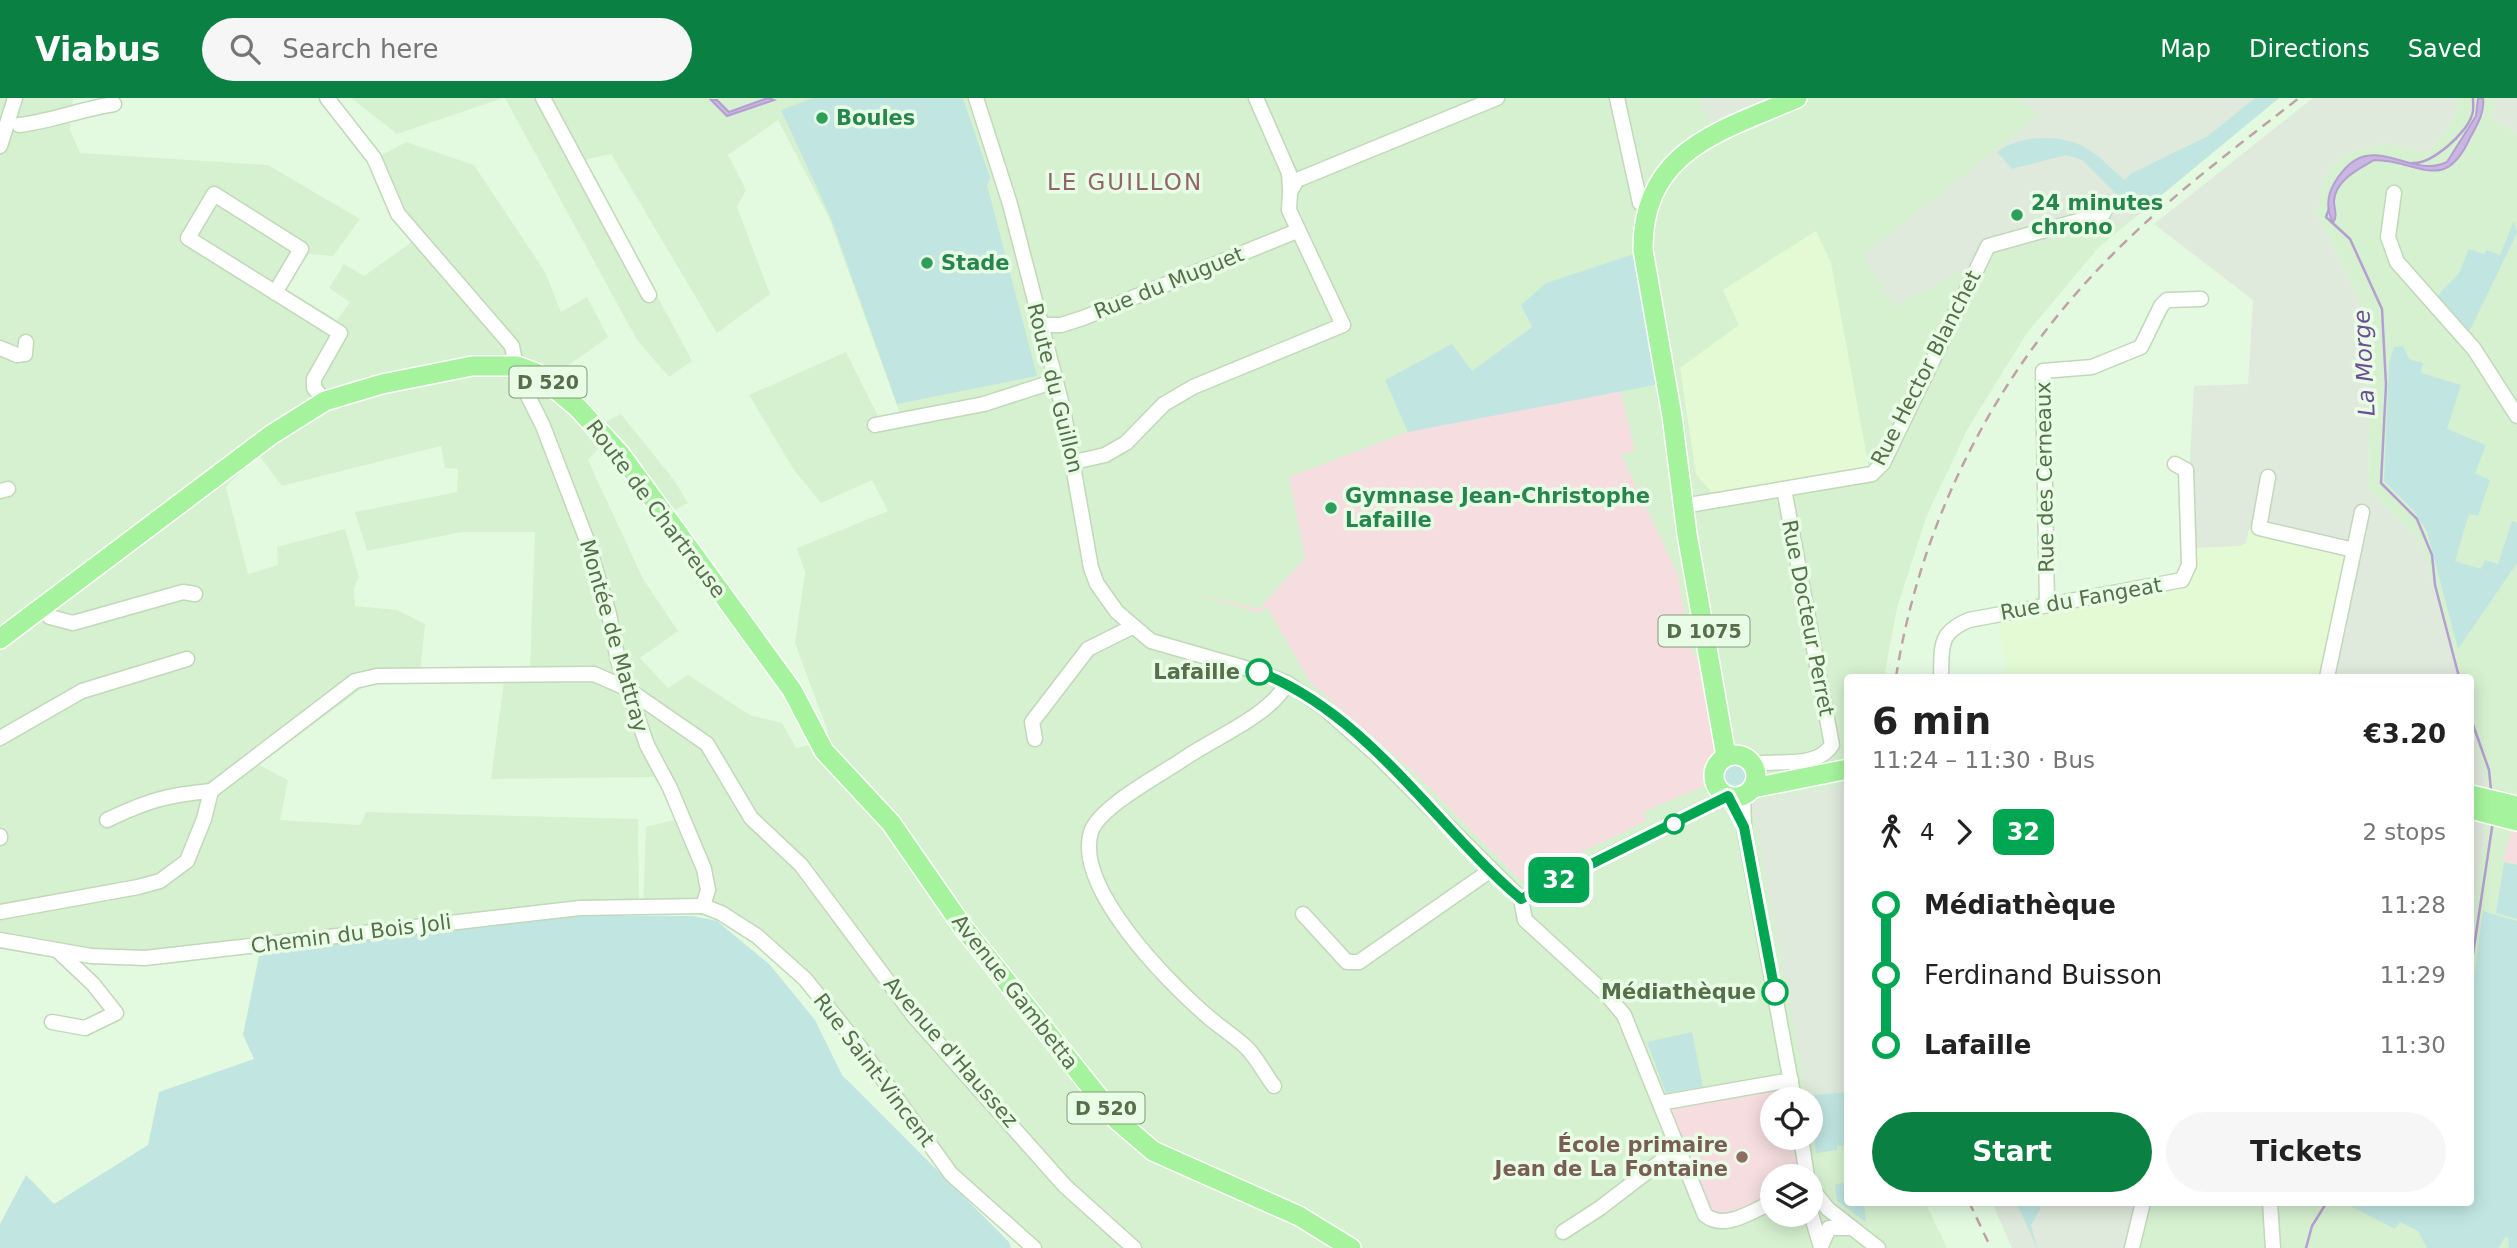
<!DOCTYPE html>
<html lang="en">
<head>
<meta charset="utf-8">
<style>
  :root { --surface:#fff; --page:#f6f6f6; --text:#222; --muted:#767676; --accent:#0b8043 }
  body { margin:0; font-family:"DejaVu Sans",sans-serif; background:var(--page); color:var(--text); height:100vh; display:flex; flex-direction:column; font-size:26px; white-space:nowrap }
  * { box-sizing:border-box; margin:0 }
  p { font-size:23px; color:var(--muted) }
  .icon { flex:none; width:38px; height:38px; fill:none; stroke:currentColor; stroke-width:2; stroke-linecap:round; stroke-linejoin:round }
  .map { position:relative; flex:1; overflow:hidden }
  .details { position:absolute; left:1844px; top:576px; width:630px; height:532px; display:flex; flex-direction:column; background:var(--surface); border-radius:7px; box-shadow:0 4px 18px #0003 }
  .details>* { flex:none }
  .badge { padding:0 14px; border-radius:10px; font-size:24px; line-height:46px }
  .buttons { position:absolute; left:1760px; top:989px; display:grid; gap:14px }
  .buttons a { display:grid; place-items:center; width:63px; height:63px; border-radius:50%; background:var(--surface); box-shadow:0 4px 18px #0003; font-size:35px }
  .map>.badge { position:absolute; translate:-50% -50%; box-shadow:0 0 0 4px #fff }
  .legs { display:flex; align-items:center; gap:10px; height:77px; padding:0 28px; font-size:23px }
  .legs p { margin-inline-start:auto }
  .summary { display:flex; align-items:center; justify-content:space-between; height:119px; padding:0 28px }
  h1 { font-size:38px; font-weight:800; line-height:52px }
  .button { display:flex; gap:14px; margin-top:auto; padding:14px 28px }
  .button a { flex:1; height:80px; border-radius:42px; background:var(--accent); color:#fff; font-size:28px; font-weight:800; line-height:80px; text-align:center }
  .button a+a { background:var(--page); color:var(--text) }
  ul { padding:0 28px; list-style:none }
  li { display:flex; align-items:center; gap:24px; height:70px; font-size:26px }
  li i { display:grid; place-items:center; width:10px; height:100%; margin:0 9px; background:currentColor }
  li i::after { content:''; width:18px; height:18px; margin:-9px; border:5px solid; border-radius:50%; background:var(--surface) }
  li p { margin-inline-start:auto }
  li:first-child i { background:linear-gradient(#0000 50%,currentColor 0) }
  li:last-child i { background:linear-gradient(currentColor 50%,#0000 0) }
  header { display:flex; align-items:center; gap:42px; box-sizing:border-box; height:98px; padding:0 35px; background:var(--accent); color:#fff }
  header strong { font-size:33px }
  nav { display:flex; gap:38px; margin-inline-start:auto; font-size:24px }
  .search { width:490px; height:63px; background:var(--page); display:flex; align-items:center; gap:18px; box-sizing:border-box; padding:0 24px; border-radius:38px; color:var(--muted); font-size:26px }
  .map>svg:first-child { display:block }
</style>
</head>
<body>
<header>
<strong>Viabus</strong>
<div class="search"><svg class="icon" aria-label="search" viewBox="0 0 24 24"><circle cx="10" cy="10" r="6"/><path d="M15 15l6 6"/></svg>Search here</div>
<nav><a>Map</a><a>Directions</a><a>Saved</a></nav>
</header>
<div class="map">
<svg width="2517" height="1150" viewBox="0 0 2517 1150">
  <rect width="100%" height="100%" fill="#e3fae1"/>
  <!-- residential -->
  <g fill="#d6f1d0" fill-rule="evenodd">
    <path d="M0,0H73L70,32L80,55L268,67L360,121L333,158L309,156L285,190L337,222L350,204L329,190L344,166L364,178L409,146L416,136L380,58L406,44L474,67L545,174L561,214L587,199L608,239L555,277L603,325L621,316L674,382L688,405L663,418L603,346L588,362L643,481L678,533L640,560L668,590L688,577L750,617L782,625L796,650L813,646L828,634L795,545L805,474L797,450L888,413L872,382L821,405L794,372L749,297L846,254L879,320L900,316L829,120L778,22L728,57L746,92L737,109L770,196L717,235L611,56L584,62L692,263L669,279L637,242L505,0H2279L2099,149L2027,235L1968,330L1927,417L1897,510L1884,579H1848V1104H1925L1947,1150H1025L952,1081L773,850L709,817L643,813L646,729L678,721L656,679L491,681L504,584L530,571L535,434H462L367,453L355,414L457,394L458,371L445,370L441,348L282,388L258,356L226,389L248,476L278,467L277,449L345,431L359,479L354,490L355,508L397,512L425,526L420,578L369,585L259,667L288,682L280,722L360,727L366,714L638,721L639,803L114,856L0,836ZM1773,1001H1811V1040H1773ZM1773,1078H1811V1116H1773Z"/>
    <polygon points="351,0 503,0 397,36"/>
    <polygon points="2458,0 2496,0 2492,20 2517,36 2517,1150 2125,1150 2139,1104 2471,1104 2471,826 2485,740 2471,629 2471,579 2458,579 2421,443 2368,391 2371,226 2317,115 2324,79 2345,56 2385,45 2428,55 2455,20"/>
  </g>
  <!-- commercial -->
  <g fill="#e4fad5">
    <polygon points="1816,133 1831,165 1869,370 1712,395 1696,376 1680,270 1739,227 1723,192"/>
    <polygon points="2249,431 2359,456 2328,579 2006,579 1999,521 2177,491 2191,486 2193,450"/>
  </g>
  <!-- industrial -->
  <g fill="#dfe9dc">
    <polygon points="1701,0 1785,0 1714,27 1703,12"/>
    <polygon points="2015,0 2279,0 2125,125 1993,156 1895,209 1863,157 2040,17"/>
    <polygon points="2313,0 2458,0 2455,20 2428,55 2385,45 2345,56 2324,79 2317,115 2371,226 2368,391 2421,443 2458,579 2328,579 2359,456 2249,431 2246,445 2240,448 2193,450 2190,447 2190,361 2194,288 2248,286 2253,202 2154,126"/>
    <polygon points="2496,0 2517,0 2517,36 2492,20"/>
    <polygon points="2471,625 2474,635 2489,695 2471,691"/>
    <polygon points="1848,686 1848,994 1807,998 1752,704"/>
    <polygon points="2471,717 2484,720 2485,740 2471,826"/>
    <polygon points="1992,1104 2139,1104 2125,1150 2012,1150"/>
  </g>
  <!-- education -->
  <g fill="#f6dee0">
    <polygon points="1612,281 1621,295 1635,353 1621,356 1677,475 1691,550 1710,588 1719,656 1709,666 1705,677 1707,687 1643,714 1647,723 1521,783 1415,675 1310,584 1267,509 1260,515 1191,495 1259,511 1305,460 1289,379 1408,334 1422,320"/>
    <polygon points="2512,730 2517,732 2517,766 2503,763"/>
    <polygon points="1786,989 1788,1001 1773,1001 1773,1040 1794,1040 1800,1078 1773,1078 1773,1100 1715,1123 1667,1013"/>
  </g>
  <!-- green -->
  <g fill="#c1e6e1">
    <polygon points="813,0 963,0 990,80 987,87 1037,278 897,306 830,118 781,12"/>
    <path d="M2255,0H2279L2137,117L2082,62L2066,57L2012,71L1997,54C2022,36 2065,35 2091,53C2103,61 2113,73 2125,82L2130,76L2208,38Z"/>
    <polygon points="2514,123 2517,135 2468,236 2436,199 2459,175 2469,151 2484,156 2486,152 2500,157"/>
    <polygon points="1637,155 1660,286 1408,334 1385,282 1452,246 1472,273 1532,229 1521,207 1546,185"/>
    <polygon points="2403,248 2409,261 2423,265 2421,275 2461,287 2447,331 2486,347 2475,375 2490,382 2478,418 2469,416 2455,463 2481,471 2485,462 2498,466 2512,423 2517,425 2517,465 2458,551 2427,433 2414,413 2384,383 2389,264 2394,249"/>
    <circle cx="1735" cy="679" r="14"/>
    <polygon points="2504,764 2517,767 2517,821 2496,815"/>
    <polygon points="2483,813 2517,823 2517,1150 2509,1150 2508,1139 2504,1140 2499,1150 2427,1150 2418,1133 2400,1124 2395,1131 2343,1104 2471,1104 2471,903"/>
    <polygon points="557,818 693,818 717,823 770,867 815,922 842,977 1009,1144 1011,1150 0,1150 0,1126 26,1077 54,1106 148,1047 159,994 254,961 243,937 260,853"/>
    <polygon points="1692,934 1703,989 1666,995 1647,944"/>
    <polygon points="1848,994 1848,1050 1847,1047 1837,1048 1837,1052 1816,1055 1811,1001 1807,998"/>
    <polygon points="1848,1083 1848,1104 1864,1104 1866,1124 1837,1103 1835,1087"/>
    <polygon points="2016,1104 2039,1104 2041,1110 2031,1127 2037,1150"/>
  </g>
  <!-- water -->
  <g fill="#c9b7e1" stroke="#b59ed2" stroke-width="2">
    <polygon points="768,0 774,2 727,18 711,2 717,2 729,14"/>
    <path d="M2478,0H2483C2485,15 2477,27 2470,40C2444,97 2419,62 2374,62C2359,71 2335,82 2334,103C2334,111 2338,117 2333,125C2326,111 2327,97 2335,84C2370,26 2408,83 2447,64L2476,18Z"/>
  </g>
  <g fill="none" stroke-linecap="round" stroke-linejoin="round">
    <!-- stream -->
    <g stroke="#b59ed2" stroke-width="2.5">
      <path d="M2412,65C2431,67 2467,35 2472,17C2474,13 2473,5 2473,0"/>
      <polyline points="2329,111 2326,119 2350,141 2382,211 2386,287 2381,385 2417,421 2432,457 2435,487 2459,579"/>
      <polyline points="2471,621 2489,672 2491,692"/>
      <polyline points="2471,869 2493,723"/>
      <polyline points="2306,1150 2312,1128 2327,1104"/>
    </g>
    <defs>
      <g id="minor">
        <polyline points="327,0 374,60 398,116 512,248 518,278 543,328 586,440 609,516 618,563 647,647 670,690 704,771 708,792 703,808"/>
        <polyline points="543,0 649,197"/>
        <path d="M976,0L1010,106L1063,311L1091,470L1097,486L1117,514L1151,543L1259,574L1287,585L1324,610L1377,657L1521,801L1525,822L1607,897L1624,917L1705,1117C1725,1133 1752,1113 1773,1104"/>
        <polyline points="1256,0 1289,75 1290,92"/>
        <polyline points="1617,0 1640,105 1647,109"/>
        <path d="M19,27C52,23 81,11 114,6"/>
        <polyline points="0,48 15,0"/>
        <polyline points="2394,95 2388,139 2397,164 2474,251 2517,318"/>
        <polyline points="275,195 301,151 214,96 188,140 340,235 314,281 314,290 325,303"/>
        <polyline points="1039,227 1061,227 1083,220 1297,133"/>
        <polyline points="0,250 17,257 25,256 26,244"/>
        <polyline points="875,327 984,306 1055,283"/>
        <polyline points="1074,364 1105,357 1126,345 1164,306 1193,289 1343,227 1289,112 1290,94 1297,82 1497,0"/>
        <polyline points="2268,379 2259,430 2354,452"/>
        <polyline points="0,393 8,391"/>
        <polyline points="1683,408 1872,376 1883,365 1988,148 2103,116 2108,105"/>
        <polyline points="2047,507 2043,273 2092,269 2141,249 2161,208 2167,202 2201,201"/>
        <polyline points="41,509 50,519 73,525 183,494 195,496"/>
        <path d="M1941,579C1942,548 1938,535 1969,522L2182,482L2189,467L2186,372L2175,366"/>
        <polyline points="2327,579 2362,414"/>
        <polyline points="0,640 82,593 187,561"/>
        <polyline points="1035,641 1032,624 1088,551 1132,529"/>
        <path d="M1753,666C1778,661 1815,672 1832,647L1784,391"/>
        <polyline points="1743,698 1744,729 1794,1001"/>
        <path d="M107,722C147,703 166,697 211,693"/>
        <polyline points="0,738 0,740"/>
        <polyline points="1521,801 1728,698"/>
        <polyline points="703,808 721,815 757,838 805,881 859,948 951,1076 1034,1150"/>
        <polyline points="0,814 138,789 160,783 187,763 204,721 211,693 355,583 377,578 594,576 626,590 707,646 751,720 801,767 913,917 1065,1088 1134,1150"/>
        <polyline points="1303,816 1347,864 1359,864 1491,772"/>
        <polyline points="0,842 91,858 145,860 580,810 703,808"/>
        <polyline points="52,924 85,930 116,915 93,886 57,852"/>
        <path d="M1274,988C1265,976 1257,960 1246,949C1233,937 1218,928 1205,916C1167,883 1074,789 1091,734C1099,709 1160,677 1182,662C1213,640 1270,618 1287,585"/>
        <polyline points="1660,1005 1791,982"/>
        <polyline points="1801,1040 1807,1078"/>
        <polyline points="1811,1090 1828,1111 1878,1150"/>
        <polyline points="2270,1104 2273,1150"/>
        <polyline points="1811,1116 1821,1149"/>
        <polyline points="1563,1134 1600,1110 1677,1051"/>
        <polyline points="1821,1148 1829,1130 1851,1130"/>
        <polyline points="2132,1150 2143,1104"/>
      </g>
      <g id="major">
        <polyline points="0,541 271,337 325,303 382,286 472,268 517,268 536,275 578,310 621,357 792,592 824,653 891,725 963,829 1117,1022 1153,1053 1299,1118 1351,1150"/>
        <circle cx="1735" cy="678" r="21"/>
        <path d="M1726,658L1687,436L1672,318L1643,152C1642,52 1721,33 1797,0"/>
        <polyline points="1753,690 1848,671"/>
        <polyline points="2471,697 2517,708"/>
        <polyline points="2471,711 2517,723"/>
      </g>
    </defs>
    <!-- minor casing -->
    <use href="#minor" stroke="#c1d8b9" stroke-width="17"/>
    <!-- major casing -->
    <use href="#major" stroke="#fff" stroke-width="22"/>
    <!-- minor -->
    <use href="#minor" stroke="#fff" stroke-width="14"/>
    <!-- major -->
    <use href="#major" stroke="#a5f49d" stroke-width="19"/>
    <!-- rail -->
    <g stroke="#c1a1a7" stroke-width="2.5" stroke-dasharray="10 7" stroke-linecap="butt">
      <path d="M1896,579C1921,420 1998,271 2112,157C2169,99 2235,50 2299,0"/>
      <polyline points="1969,1104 1991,1150"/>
    </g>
  </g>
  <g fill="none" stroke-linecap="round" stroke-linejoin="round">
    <defs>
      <path id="line-1" d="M1259,574C1368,616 1435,728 1521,801L1728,698L1744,729L1775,894"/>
    </defs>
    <!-- line-1 casing -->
    <use href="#line-1" stroke="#fff" stroke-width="16"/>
    <!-- line-1 -->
    <use href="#line-1" stroke="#00a651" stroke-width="10"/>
  </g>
  <!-- markers -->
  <g fill="#2e9e5b" stroke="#e9fde6" stroke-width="2.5">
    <circle cx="822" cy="20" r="7"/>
    <circle cx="2017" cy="117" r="7"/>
    <circle cx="927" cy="165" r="7"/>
    <circle cx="1331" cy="410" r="7"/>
  </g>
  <g fill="#fff" stroke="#00a651" stroke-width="3.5">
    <circle cx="1259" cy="574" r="12"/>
    <circle cx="1674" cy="726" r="9"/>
    <circle cx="1775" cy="894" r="12"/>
  </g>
  <circle fill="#8d6e63" stroke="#e9fde6" stroke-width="2.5" cx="1742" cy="1059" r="7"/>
  <g text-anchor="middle" stroke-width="7" stroke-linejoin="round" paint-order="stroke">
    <!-- shield labels -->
    <g fill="#e9fde6" stroke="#839a79" stroke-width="2">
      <rect x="509.5" y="268.5" width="77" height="31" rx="5"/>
      <rect x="1658.5" y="517.5" width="91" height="31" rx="5"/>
      <rect x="1067.5" y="994.5" width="77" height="31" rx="5"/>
    </g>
    <g font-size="19" font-weight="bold" fill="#576f4a">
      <text x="548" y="291">D 520</text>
      <text x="1704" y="540">D 1075</text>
      <text x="1106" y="1017">D 520</text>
    </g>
    <!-- leisure labels -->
    <g font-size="21" font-weight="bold" fill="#27864d" stroke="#e9fde6" text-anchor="start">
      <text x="836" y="27">Boules</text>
      <text x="2031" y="112">24 minutes<tspan x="2031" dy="24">chrono</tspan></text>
      <text x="941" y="172">Stade</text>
      <text x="1345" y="405">Gymnase Jean-Christophe<tspan x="1345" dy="24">Lafaille</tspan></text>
    </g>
    <!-- street labels -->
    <g font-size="21" fill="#576f4a" stroke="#e9fde6">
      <text transform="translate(1169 185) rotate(-22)" y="7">Rue du Muguet</text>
      <text transform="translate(1926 270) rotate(-63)" y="7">Rue Hector Blanchet</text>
      <text transform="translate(1055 290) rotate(76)" y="7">Route du Guillon</text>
      <text transform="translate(2045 379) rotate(-91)" y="7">Rue des Cerneaux</text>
      <text transform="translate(656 411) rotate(53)" y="7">Route de Chartreuse</text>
      <text transform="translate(2081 501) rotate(-10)" y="7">Rue du Fangeat</text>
      <text transform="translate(1808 520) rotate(79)" y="7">Rue Docteur Perret</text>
      <text transform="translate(614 538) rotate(74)" y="7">Montée de Mattray</text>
      <text transform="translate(351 836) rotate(-7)" y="7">Chemin du Bois Joli</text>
      <text transform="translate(1015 894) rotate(52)" y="7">Avenue Gambetta</text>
      <text transform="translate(951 954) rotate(49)" y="7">Avenue d'Haussez</text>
      <text transform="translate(874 972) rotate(53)" y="7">Rue Saint-Vincent</text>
    </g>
    <!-- stop labels -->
    <g font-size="21" font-weight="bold" fill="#576f4a" stroke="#e9fde6" text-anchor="end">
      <text x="1240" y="581">Lafaille</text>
      <text x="1756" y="901">Médiathèque</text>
    </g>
    <!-- education labels -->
    <g font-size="21" font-weight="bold" fill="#785e54" stroke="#e9fde6" text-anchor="end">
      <text x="1728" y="1054">École primaire<tspan x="1728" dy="24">Jean de La Fontaine</tspan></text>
    </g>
    <!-- neighbourhood labels -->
    <g font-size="23" letter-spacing="2" fill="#926668" stroke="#e9fde6">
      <text x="1125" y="92">LE GUILLON</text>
    </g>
    <!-- water labels -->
    <g font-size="23" font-style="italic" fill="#6e4f95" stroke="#e9fde6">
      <text transform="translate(2364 265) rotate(-93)" y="8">La Morge</text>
    </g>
  </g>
</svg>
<div class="buttons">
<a><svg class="icon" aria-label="locate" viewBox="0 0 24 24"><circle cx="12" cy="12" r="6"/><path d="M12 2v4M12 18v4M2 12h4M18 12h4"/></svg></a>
<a><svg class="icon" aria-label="layers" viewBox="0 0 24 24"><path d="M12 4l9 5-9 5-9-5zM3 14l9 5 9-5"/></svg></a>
</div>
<b class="badge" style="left:1559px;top:782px;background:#00a651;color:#fff">32</b>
<section class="details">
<div class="summary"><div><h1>6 min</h1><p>11:24 – 11:30 · Bus</p></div><b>€3.20</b></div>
<div class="legs"><svg class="icon" aria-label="walk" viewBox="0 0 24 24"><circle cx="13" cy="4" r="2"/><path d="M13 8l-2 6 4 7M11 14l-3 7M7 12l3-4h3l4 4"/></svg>4<svg class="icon" aria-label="forward" viewBox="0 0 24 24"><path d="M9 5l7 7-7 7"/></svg><b class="badge" style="background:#00a651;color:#fff">32</b><p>2 stops</p></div>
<ul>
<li><i style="color:#00a651"></i><b>Médiathèque</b><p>11:28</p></li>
<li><i style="color:#00a651"></i><span>Ferdinand Buisson</span><p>11:29</p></li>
<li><i style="color:#00a651"></i><b>Lafaille</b><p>11:30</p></li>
</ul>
<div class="button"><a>Start</a><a>Tickets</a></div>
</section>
</div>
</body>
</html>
